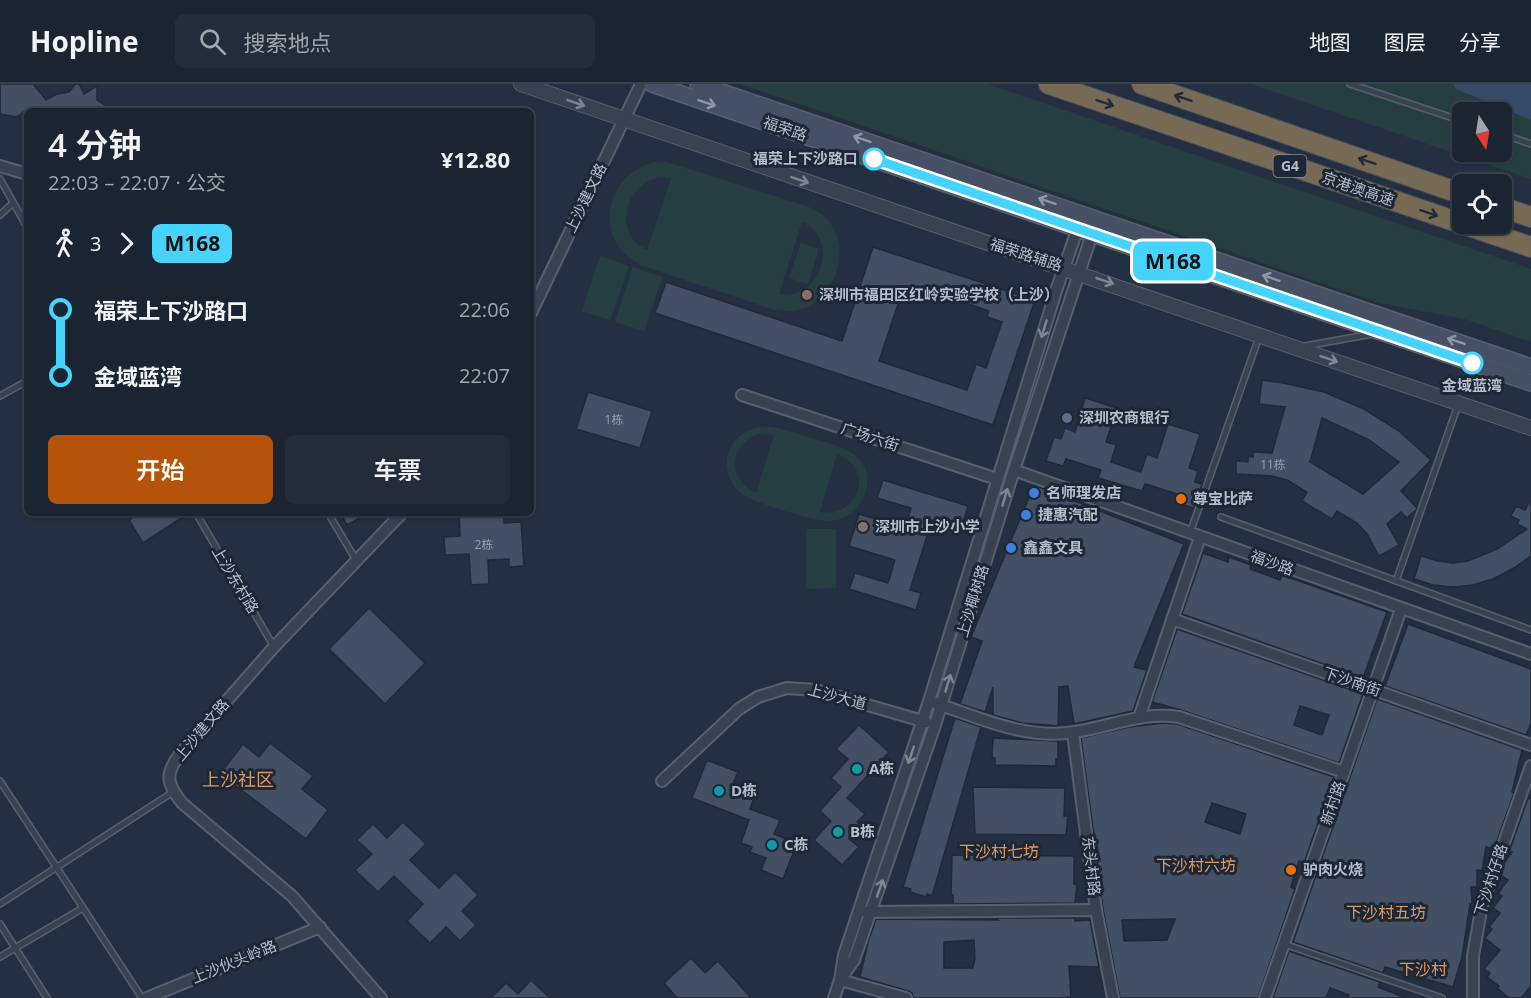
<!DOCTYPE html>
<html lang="zh">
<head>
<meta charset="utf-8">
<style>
  :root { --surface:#1b2431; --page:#242c39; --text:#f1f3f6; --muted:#a0a4ab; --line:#39414d; --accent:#b45309 }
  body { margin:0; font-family:"Open Sans","Noto Sans SC",sans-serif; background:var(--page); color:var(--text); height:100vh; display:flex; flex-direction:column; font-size:22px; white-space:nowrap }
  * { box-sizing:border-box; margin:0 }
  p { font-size:20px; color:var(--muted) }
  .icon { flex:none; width:33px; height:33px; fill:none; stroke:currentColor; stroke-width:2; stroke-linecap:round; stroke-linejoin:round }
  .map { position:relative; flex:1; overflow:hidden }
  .panel { position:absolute; left:24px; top:24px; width:510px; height:408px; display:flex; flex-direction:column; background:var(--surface); border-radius:9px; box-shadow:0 2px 4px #0004,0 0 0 2px var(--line) }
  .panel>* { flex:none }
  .badge { padding:0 12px; border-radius:9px; font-size:21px; line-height:39px }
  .needle { width:39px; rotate:168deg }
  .controls { position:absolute; left:1452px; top:18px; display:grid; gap:12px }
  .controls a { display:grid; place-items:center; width:60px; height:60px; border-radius:9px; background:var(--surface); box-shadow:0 2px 4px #0004,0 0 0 2px var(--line); font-size:30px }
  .map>.badge { position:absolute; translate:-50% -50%; box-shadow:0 0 0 3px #fff }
  .legs { display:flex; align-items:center; gap:9px; height:66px; padding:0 24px; font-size:20px }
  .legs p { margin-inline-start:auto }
  .summary { display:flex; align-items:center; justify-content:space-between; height:102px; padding:0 24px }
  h1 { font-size:33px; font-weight:600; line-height:45px }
  .action { display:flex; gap:12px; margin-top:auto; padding:12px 24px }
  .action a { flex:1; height:69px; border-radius:9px; background:var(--accent); color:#fff; font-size:24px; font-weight:600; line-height:69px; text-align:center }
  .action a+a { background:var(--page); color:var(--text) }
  ul { padding:0 24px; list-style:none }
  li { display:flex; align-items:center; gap:21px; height:66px; font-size:22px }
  li i { display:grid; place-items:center; width:9px; height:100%; margin:0 8px; background:currentColor }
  li i::after { content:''; width:15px; height:15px; margin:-8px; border:4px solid; border-radius:50%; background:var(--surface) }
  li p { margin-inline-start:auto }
  li:first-child i { background:linear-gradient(#0000 50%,currentColor 0) }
  li:last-child i { background:linear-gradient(currentColor 50%,#0000 0) }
  header { display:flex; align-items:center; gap:36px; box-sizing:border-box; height:84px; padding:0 30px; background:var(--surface); border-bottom:2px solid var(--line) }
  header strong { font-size:28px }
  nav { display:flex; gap:33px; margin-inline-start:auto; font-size:21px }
  .search { width:420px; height:54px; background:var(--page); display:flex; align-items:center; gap:15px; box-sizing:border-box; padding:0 21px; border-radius:9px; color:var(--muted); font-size:22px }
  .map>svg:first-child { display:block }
</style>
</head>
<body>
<header>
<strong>Hopline</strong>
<div class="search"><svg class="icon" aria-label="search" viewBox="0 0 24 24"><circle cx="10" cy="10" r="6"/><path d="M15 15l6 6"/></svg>搜索地点</div>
<nav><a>地图</a><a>图层</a><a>分享</a></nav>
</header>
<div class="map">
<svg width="1531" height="914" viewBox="0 0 1531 914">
  <rect width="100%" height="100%" fill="#243041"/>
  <!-- green -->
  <g fill="#263e42" fill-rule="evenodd">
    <polygon points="741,0 987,0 1531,185 1531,258 1465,235 1379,219"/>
    <path d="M1251,0H1531V95ZM1462,28H1502V68H1462Z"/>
    <path d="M664,77L809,123C820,128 830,135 835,147C850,181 825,229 786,227C770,227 753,218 737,213C705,203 673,192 641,181C587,155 608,80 664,77ZM663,93L671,95L647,166C610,149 626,96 663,93ZM802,138C841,153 821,218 779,210Z"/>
    <polygon points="801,159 819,165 808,200 789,194"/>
    <polygon points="600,172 629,182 610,236 582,227"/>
    <polygon points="633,183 662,193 644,247 615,238"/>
    <path d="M766,342C781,344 796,349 811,354C836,361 871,368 867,402C865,415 858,426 847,432C841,436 832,437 825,437C809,435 754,419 742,410C733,403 728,394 727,383C725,359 744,344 766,342ZM758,350L774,351L756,409C727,396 728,361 758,350ZM837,370C875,384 860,434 820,428Z"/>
    <polygon points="806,445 836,445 836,504 806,505"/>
  </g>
  <!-- water -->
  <polygon fill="#374a69" points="1453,0 1531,0 1531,36 1456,5"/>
  <!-- building -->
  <g fill="#434f63" stroke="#1f2938" stroke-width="1.5" fill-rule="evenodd">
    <polygon points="0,0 33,0 46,16 57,10 69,8 75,0 79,0 84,10 97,2 97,16 115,27 25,27 17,33 0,30"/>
    <path d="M873,163L1035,216L993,341L655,229L666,198L842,257ZM903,205L922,211L924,205L989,227L987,233L1002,238L986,284L976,280L967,306L879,277Z"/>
    <path d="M1262,296L1283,299L1324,308L1364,325L1399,347L1431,376L1401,407L1417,424L1416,426L1407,434L1401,428L1387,440L1399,461L1379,472L1367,450L1357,439L1337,427L1332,435L1302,417L1307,408L1287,396L1272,392L1236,390V377L1248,378V372L1253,373V368L1272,369L1285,323L1259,320ZM1322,334L1369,356L1399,378L1363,410L1310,378Z"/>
    <polygon points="588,308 652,327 640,364 576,345"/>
    <polygon points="1085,314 1117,324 1106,358 1116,361 1111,378 1141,388 1147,370 1157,374 1168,340 1200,350 1189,384 1198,387 1195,398 1202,400 1194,424 1177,419 1180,411 1149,401 1145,400 1142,407 1098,394 1101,386 1066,375 1063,382 1046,377 1054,353 1061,355 1065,344 1075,348"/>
    <polygon points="883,396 968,422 961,445 932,436 910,506 921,509 916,526 849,505 855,489 888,499 895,476 849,462 859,430 905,444 911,424 877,414"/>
    <polygon points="1034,401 1184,460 1134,583 1147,586 1133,627 1074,640 1068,602 1059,603 1058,642 1022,639 993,631 993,603 985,628 960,620 982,557 971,553"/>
    <polygon points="1531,415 1531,472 1514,484 1493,495 1473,501 1453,503 1433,501 1414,495 1421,472 1438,477 1453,479 1468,477 1497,465 1527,445 1517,440 1519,436 1511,432 1516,422 1525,426"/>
    <polygon points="140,429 189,429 143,459 129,436"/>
    <polygon points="340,429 369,429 347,441"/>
    <polygon points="459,429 504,429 504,439 521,438 524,482 509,483 509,475 488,476 489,500 471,501 469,470 445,471 444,453 460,452"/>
    <polygon points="1203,469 1228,478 1229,473 1251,481 1250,485 1280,496 1282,491 1387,528 1363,594 1182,530"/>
    <polygon points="369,524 425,579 385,620 329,565"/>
    <polygon points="1408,540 1531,585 1531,639 1526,651 1385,602"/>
    <path d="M1177,545L1363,610L1339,679L1181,626L1152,618ZM1300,622L1329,631L1322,651L1294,641Z"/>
    <polygon points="1377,615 1522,666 1512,708 1514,709 1494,765 1486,763 1482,787 1477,786 1477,803 1471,803 1472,820 1470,820 1462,873 1453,903 1385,883 1383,889 1293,858"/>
    <polygon points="955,634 981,643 932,812 927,810 926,813 910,808 911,805 903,803"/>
    <path d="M1164,639L1177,640L1334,693L1304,779L1299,777L1291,803L1295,805L1258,914H1120L1103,825L1097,777L1100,776L1093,745L1081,654L1129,643ZM1212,719L1246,730L1240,750L1205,738ZM1175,835L1167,856L1124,857L1122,836Z"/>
    <polygon points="859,641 889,668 847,714 865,730 857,738 861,742 849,755 859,763 842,781 814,756 831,737 820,727 841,703 831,694 848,675 836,665"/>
    <polygon points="993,654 1058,657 1058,675 1056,675 1056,682 995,681 995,674 992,674"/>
    <polygon points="270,659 313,692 302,705 328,726 306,755 220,690 243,660 259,673"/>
    <polygon points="707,676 738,688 732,702 755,711 750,725 780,736 774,750 797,759 783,795 761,786 766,774 750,768 752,763 741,759 749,736 692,714"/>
    <polygon points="973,703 1065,704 1064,732 1068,732 1066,751 975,750"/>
    <polygon points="1528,714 1531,715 1531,902 1521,914 1509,914 1497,904 1499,902 1487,893 1490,889 1484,885 1500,866 1485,854 1492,845 1489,843 1500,829 1493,824 1502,812 1498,809 1508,796 1500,791 1505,778 1512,768 1509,768"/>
    <polygon points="403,738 426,760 410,776 424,790 439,804 455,788 478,811 462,827 476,841 460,857 446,843 430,859 407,837 423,820 394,792 378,808 355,786 372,770 357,756 373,740 387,754"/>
    <polygon points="952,771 1074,772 1074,800 1077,801 1075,819 953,820 953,811 951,811"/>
    <path d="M995,834H1075V837L1090,836L1099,883L1069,882L1071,913L1057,914H913L912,909L908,907L860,893L868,858L876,835L998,836ZM974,856L975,875L973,884H944V858Z"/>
    <polygon points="1289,867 1380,898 1378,903 1406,914 1348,914 1349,911 1330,904 1326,914 1273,914"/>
    <polygon points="691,874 705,889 718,877 751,914 677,914 664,899"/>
    <polygon points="531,896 550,914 491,914 506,899 518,910"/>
  </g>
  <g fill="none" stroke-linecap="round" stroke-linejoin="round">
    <defs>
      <g id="service">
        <polyline points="1350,0 1462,37"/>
        <polyline points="1502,50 1531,60"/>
        <polyline points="0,95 27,143"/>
        <polyline points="0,131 13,119"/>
        <polyline points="1305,262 1372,250"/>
        <polyline points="0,312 27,297"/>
        <polyline points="196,429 274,563"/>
        <polyline points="328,429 356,476"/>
        <polyline points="1221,433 1531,546"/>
        <polyline points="1190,449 1259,253"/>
        <polyline points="1396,497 1458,321"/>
        <polyline points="0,697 142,914"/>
        <polyline points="0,820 173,708"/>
        <polyline points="0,840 47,914"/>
        <polyline points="1284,860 1442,914"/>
        <polyline points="0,873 83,824"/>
      </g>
      <g id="minor">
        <polyline points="0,82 27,90"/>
        <polyline points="531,229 641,0"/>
        <polyline points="742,311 997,395"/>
        <polyline points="1014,386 1531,570"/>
        <polyline points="1172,535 1531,661"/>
        <path d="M935,619C980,634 1026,656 1074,648C1110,643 1143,627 1179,633L1344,688"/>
        <polyline points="1139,634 1200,453"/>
        <polyline points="1073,649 1096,826 1113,914"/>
        <polyline points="662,697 739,625 758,613 787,604 816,606 926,638"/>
        <polyline points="866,828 1096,826"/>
        <polyline points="842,893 854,876 935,641 1014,386 1094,144"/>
        <polyline points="840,896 906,914"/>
        <polyline points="147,914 320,843"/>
        <path d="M381,914L292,812L182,719C166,699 165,690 180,670L274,563L402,429"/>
        <polyline points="834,914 840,896 844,871 929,617 1057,204 1080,138"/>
        <polyline points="1265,914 1401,525"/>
        <polyline points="1473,914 1473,872 1482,821 1531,682"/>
      </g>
      <polyline id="tertiary" points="521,0 1531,344"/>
      <g id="secondary">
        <polyline points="652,0 1531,299"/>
        <polyline points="698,0 1531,283"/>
      </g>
      <g id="motorway">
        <polyline points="1049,0 1531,163"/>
        <polyline points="1142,0 1462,110"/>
        <polyline points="1502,123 1531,133"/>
      </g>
    </defs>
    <!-- service casing -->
    <use href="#service" stroke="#56606e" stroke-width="8"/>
    <!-- minor casing -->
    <use href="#minor" stroke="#56606e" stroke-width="14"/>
    <!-- tertiary casing -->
    <use href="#tertiary" stroke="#56606e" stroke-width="16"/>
    <!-- secondary casing -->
    <use href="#secondary" stroke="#56606e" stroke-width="18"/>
    <!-- motorway casing -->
    <use href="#motorway" stroke="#434d5b" stroke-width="22"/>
    <!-- service -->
    <use href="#service" stroke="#384251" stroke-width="5"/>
    <!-- minor -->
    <use href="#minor" stroke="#384251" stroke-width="10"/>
    <!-- tertiary -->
    <use href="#tertiary" stroke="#384251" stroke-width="14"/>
    <!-- secondary -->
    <use href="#secondary" stroke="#465064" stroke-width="15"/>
    <!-- motorway -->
    <use href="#motorway" stroke="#776a55" stroke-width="20"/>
  </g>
  <!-- one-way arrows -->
  <defs><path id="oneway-shaft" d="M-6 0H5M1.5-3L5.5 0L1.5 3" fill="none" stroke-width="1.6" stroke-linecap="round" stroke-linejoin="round" transform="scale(1.5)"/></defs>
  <g stroke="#222a38">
    <use href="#oneway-shaft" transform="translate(1183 14) rotate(-161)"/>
    <use href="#oneway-shaft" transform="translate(1105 19) rotate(19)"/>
    <use href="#oneway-shaft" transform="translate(1367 77) rotate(-161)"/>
    <use href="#oneway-shaft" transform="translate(1429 129) rotate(19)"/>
  </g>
  <g stroke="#7d8694">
    <use href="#oneway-shaft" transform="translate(576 19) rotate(19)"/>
    <use href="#oneway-shaft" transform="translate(800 96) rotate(19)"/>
    <use href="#oneway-shaft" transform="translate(1105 197) rotate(19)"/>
    <use href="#oneway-shaft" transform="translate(1044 245) rotate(107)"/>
    <use href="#oneway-shaft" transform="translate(1329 275) rotate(19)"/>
    <use href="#oneway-shaft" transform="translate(1005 413) rotate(-73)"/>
    <use href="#oneway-shaft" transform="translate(948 599) rotate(-73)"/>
    <use href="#oneway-shaft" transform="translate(911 671) rotate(109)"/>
    <use href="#oneway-shaft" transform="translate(880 804) rotate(-71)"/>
  </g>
  <g stroke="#8e97a7">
    <use href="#oneway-shaft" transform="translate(707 19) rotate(19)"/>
    <use href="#oneway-shaft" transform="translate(862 55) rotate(-161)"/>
    <use href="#oneway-shaft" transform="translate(1047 117) rotate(-161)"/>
    <use href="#oneway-shaft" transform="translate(1271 194) rotate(-161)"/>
    <use href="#oneway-shaft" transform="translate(1456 257) rotate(-161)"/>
  </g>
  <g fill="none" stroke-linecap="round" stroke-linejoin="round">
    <defs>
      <polyline id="line-1" points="874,75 1472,279"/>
    </defs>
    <!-- line-1 casing -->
    <use href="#line-1" stroke="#fff" stroke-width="14"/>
    <!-- line-1 -->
    <use href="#line-1" stroke="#46d4ff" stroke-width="9"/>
  </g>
  <!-- markers -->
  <g fill="#fff" stroke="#46d4ff" stroke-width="3">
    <circle cx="874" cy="75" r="10"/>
    <circle cx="1472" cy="279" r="10"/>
  </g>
  <g fill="#8d6e63" stroke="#1d2736" stroke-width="2">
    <circle cx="807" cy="211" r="6"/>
    <circle cx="863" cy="443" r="6"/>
  </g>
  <circle fill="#5c6f8a" stroke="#1d2736" stroke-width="2" cx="1067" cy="334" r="6"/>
  <g fill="#3f7fe0" stroke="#1d2736" stroke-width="2">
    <circle cx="1034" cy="409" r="6"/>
    <circle cx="1026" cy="431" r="6"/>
    <circle cx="1011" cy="464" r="6"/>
  </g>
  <g fill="#e8710a" stroke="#1d2736" stroke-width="2">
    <circle cx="1181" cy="415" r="6"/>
    <circle cx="1291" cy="786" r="6"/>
  </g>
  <g fill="#0f9aa8" stroke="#1d2736" stroke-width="2">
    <circle cx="857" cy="685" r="6"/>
    <circle cx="719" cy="707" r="6"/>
    <circle cx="838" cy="748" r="6"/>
    <circle cx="772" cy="761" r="6"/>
  </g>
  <g text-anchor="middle" stroke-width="6" stroke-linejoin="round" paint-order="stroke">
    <!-- number labels -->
    <g font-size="12" fill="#98a2b1">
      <text x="614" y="340">1栋</text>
      <text x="1273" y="385">11栋</text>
      <text x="484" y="465">2栋</text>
    </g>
    <!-- shield labels -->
    <rect fill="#1d2736" stroke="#87909e" stroke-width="1.5" x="1273.5" y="71" width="33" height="22" rx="4.5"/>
    <g font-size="14" font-weight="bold" fill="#b5bdcb">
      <text x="1290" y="87">G4</text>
    </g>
    <!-- street labels -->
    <g font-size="15" fill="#b5bdcb" stroke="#1d2736">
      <text transform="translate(785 45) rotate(19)" y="5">福荣路</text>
      <text transform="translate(1358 105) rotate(19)" y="5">京港澳高速</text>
      <text transform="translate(586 114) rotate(-64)" y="5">上沙建文路</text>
      <text transform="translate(1026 171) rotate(18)" y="5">福荣路辅路</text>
      <text transform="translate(870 353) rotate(18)" y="5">广场六街</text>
      <text transform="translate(1272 479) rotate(20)" y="5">福沙路</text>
      <text transform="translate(235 496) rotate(59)" y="5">上沙东村路</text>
      <text transform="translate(973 517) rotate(-73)" y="5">上沙椰树路</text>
      <text transform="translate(1352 598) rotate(19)" y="5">下沙南街</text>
      <text transform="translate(837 613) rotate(15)" y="5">上沙大道</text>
      <text transform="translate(202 646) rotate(-50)" y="5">上沙建文路</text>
      <text transform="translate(1333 719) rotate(-71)" y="5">新村路</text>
      <text transform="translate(1091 782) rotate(83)" y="5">东头村路</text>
      <text transform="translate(1491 796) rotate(-72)" y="5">下沙村仔路</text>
      <text transform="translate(234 878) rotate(-22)" y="5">上沙伙头岭路</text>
    </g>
    <!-- stop labels -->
    <g font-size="15" font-weight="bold" fill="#b5bdcb" stroke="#1d2736" text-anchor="end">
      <text x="858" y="80">福荣上下沙路口</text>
      <text x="1472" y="307" text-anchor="middle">金域蓝湾</text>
    </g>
    <!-- poi labels -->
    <g font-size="15" font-weight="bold" fill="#b5bdcb" stroke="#1d2736" text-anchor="start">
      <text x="819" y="216">深圳市福田区红岭实验学校（上沙）</text>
      <text x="1079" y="339">深圳农商银行</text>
      <text x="1046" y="414">名师理发店</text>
      <text x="1193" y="420">尊宝比萨</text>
      <text x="1038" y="436">捷惠汽配</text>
      <text x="875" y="448">深圳市上沙小学</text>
      <text x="1023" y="469">鑫鑫文具</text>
      <text x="869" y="690">A栋</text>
      <text x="731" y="712">D栋</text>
      <text x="850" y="753">B栋</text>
      <text x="784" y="766">C栋</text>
      <text x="1303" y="791">驴肉火烧</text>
    </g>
    <!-- neighbourhood labels -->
    <g font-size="16" fill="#db9860" stroke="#1d2736">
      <text x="999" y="773">下沙村七坊</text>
      <text x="1196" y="787">下沙村六坊</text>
      <text x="1386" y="834">下沙村五坊</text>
      <text x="1423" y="891">下沙村</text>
    </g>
    <!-- quarter labels -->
    <g font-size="18" fill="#db9860" stroke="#1d2736">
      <text x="238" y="702">上沙社区</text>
    </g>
  </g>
</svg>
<div class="controls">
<a><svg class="needle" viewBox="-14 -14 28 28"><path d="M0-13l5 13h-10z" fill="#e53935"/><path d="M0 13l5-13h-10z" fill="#a0a4ab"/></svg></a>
<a><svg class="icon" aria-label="locate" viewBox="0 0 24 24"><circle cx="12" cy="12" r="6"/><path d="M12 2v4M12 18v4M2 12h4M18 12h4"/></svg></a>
</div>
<b class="badge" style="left:1173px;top:177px;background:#46d4ff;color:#111">M168</b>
<section class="panel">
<div class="summary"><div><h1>4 分钟</h1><p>22:03 – 22:07 · 公交</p></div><b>¥12.80</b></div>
<div class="legs"><svg class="icon" aria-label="walk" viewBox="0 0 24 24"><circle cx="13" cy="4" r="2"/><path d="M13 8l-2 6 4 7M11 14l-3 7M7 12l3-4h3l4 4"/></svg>3<svg class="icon" aria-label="forward" viewBox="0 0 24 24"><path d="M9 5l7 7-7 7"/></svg><b class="badge" style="background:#46d4ff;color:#111">M168</b></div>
<ul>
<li><i style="color:#46d4ff"></i><b>福荣上下沙路口</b><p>22:06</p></li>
<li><i style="color:#46d4ff"></i><b>金域蓝湾</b><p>22:07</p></li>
</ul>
<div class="action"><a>开始</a><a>车票</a></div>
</section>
</div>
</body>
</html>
